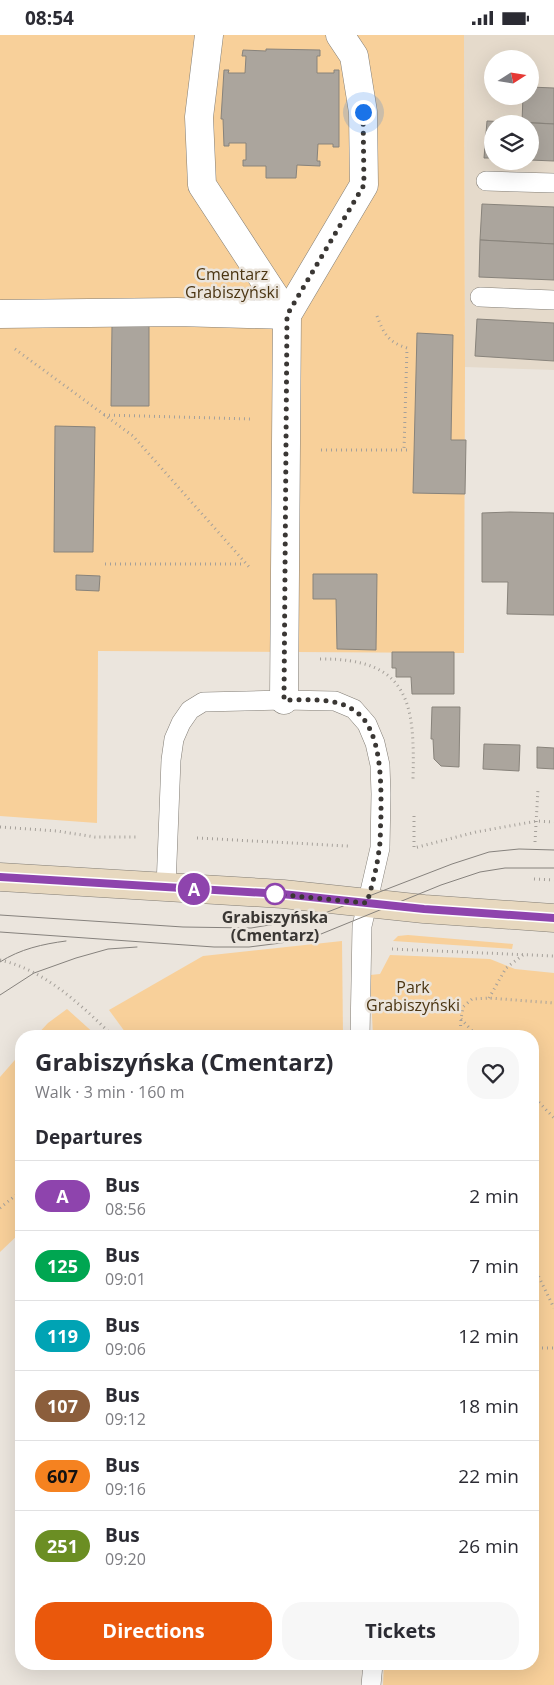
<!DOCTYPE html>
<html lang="en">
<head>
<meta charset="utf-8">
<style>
  :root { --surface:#fff; --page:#f7f7f7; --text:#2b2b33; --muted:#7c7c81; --line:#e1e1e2; --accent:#ea580c }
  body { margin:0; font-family:"Open Sans",sans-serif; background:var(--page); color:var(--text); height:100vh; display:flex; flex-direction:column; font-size:19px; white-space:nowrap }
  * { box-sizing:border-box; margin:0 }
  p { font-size:16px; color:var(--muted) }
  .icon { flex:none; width:28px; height:28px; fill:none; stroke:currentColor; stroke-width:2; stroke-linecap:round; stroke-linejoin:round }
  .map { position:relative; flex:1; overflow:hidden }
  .details { position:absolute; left:15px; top:995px; width:524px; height:640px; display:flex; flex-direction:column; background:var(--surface); border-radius:20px; box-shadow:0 5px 20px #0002 }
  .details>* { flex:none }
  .badge { padding:0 10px; border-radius:16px; font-size:18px; line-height:32px }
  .needle { width:32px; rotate:78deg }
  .controls { position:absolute; left:484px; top:15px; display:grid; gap:10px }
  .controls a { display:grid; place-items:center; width:55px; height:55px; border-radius:50%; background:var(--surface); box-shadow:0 5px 20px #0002; font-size:25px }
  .you { position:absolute; width:25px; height:25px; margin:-12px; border:4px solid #fff; border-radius:50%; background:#1a73e8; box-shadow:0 0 0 8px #1a73e833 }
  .map>.badge { position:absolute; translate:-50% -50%; box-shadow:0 0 0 2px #fff }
  h2 { padding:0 20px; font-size:19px; line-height:45px }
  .round { display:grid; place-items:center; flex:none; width:52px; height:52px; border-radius:20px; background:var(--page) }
  .headline { display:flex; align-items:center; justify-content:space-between; height:85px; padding:0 20px }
  h1 { font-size:24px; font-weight:700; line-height:38px }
  .cta { display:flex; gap:10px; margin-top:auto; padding:10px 20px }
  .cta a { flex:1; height:58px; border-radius:20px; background:var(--accent); color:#fff; font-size:20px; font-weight:700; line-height:58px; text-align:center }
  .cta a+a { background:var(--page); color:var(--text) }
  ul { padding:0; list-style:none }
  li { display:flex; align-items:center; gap:15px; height:70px; padding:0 20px; border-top:1px solid var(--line) }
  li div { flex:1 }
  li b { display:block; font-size:19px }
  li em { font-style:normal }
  li .badge { min-width:55px; font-weight:700; text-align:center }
  .status { display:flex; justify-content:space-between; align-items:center; height:35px; padding:0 25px; background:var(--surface); direction:ltr }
  .status svg { height:14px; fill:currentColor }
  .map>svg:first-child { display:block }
</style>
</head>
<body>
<div class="status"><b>08:54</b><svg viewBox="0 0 49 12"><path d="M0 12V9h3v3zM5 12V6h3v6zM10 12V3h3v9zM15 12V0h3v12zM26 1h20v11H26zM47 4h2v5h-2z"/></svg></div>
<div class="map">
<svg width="554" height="1650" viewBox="0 0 554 1650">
  <rect width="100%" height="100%" fill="#ebe5dd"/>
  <!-- built -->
  <path fill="#e5dacb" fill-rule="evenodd" d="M464,0H554V335L465,332ZM492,24H530V61H492ZM492,89H530V126H492Z"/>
  <!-- green -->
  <g fill="#f8d09a">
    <polygon points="0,0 464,0 465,332 464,618 98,616 97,788 0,781"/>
    <polygon points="408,900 513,909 512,914 393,906 398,901"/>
    <polygon points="342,906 343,1001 128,1001 109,975 203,921"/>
    <polygon points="390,920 490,924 515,934 554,938 554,1650 383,1650 384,1629 532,1629 532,1001 373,1001 370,940 380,939"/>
    <polygon points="67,974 97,1001 36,1001 48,988"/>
    <polygon points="21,1018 21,1197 0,1217 0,1042"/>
  </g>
  <!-- building -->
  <g fill="#aba59d" stroke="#88837b">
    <polygon points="266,14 320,15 320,21 317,21 317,38 334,38 334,35 339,35 339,112 333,112 333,109 318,109 317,126 320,126 320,131 297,130 296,143 266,143 266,131 243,131 243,125 246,125 246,108 229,108 229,111 224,111 223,84 221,84 224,35 229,35 228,38 245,38 246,21 242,21 243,15 266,16"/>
    <polygon points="530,52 554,53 554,89 522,87 523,61 530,61"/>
    <polygon points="487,86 554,89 554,126 530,125 530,89 492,89 492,123 484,123"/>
    <polygon points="482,169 554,172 554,209 480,205"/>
    <polygon points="480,205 554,209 554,245 479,242"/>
    <polygon points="477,284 554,288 554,326 475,321"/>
    <polygon points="112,290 149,290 149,371 111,371"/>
    <polygon points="417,298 453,300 451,405 466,405 465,459 413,458"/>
    <polygon points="55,391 95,392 93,517 54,517"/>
    <polygon points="510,477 554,478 554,580 507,579 508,547 482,547 482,478"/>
    <polygon points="313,539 377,539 376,615 337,614 336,564 313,564"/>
    <polygon points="76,540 100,541 99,556 76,555"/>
    <polygon points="392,617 454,617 454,659 412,659 411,642 396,642 396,633 392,633"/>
    <polygon points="432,672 460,672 459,732 441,731 434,724 433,704 431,704"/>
    <polygon points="484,709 520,710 519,736 483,734"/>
    <polygon points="537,712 554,713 554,734 537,733"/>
  </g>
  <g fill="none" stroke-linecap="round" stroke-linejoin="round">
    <defs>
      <g id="lane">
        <polyline points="486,146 554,148"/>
        <polyline points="480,262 554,265"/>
        <polyline points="166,852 171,725 174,704 181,688 190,675 203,667 284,665 335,666 354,674 367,689 375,708 380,730 381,759 380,813 362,891 360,1001"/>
        <polyline points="371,1650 373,1629"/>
      </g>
      <g id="street">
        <polyline points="209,0 199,82 202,150 287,280"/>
        <polyline points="0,279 177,277 287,280"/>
        <polyline points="284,665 287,280 364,150 363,77 354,21 340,0"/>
      </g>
      <polyline id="secondary" points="0,842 283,859 424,874 554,883"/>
    </defs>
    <!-- lane casing -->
    <use href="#lane" stroke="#827d75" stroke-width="20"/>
    <!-- street casing -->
    <use href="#street" stroke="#827d75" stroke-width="29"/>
    <!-- secondary casing -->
    <use href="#secondary" stroke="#827d75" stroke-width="29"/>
    <!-- path -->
    <g stroke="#a5a09a" stroke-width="3" stroke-dasharray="1 4" stroke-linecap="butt">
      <path d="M377,281C384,299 388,307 407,313L404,415"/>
      <polyline points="15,314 133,401 250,533"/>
      <polyline points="104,380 252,384"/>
      <polyline points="321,415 408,415"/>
      <polyline points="105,529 245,529"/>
      <path d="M320,624C410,623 415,669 413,745"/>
      <polyline points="414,781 414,813 476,797 537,786 554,787"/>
      <polyline points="0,792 57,796 95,802 139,802"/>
      <polyline points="197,803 348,811"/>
      <polyline points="535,807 538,754"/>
      <polyline points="534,844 554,845"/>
      <polyline points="392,914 554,921"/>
      <path d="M0,925C45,935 81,970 113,1001"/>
      <polyline points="489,963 506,933 523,920"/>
      <polyline points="461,984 477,1001"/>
      <polyline points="460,1001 461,984 463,972 472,964 489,963 554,968"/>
      <polyline points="532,1060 554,1083"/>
      <polyline points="0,1173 21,1156"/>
      <polyline points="532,1228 554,1273"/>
      <polyline points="532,1313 554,1313"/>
    </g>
    <!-- lane -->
    <use href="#lane" stroke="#fff" stroke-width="19"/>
    <!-- street -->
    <use href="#street" stroke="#fff" stroke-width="28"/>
    <!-- secondary -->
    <use href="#secondary" stroke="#e7d8bf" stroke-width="28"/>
    <!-- tram -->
    <g stroke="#86827d" stroke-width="1">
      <polyline points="0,880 183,892 251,893 312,883 452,829 489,817 519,814 554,815"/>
      <polyline points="0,897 214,912 249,912 281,908 321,899 441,850 480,837 505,833 554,833"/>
      <path d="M0,927C20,914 43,909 66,906"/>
      <polyline points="0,960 34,938 76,923 108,914 137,912"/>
    </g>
  </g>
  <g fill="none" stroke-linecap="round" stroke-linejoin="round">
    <defs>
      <polyline id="line" points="0,842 282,859 424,874 554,883"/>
    </defs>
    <!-- line casing -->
    <use href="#line" stroke="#fff" stroke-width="11"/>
    <!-- line -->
    <use href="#line" stroke="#8e44ad" stroke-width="8"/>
    <!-- walk -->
    <path stroke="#3a3734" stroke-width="5" stroke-dasharray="0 9" d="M275,859L367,868C372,850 377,833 379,815C381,804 380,792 381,781C381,750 383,691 352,674C332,662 307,665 284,665L287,280L364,150L363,77"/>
  </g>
  <!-- markers -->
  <circle fill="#fff" stroke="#8e44ad" stroke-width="2.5" cx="275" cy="859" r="10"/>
  <g text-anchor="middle" stroke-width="5" stroke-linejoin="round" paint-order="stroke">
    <!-- park labels -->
    <g font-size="16" fill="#4b3512" stroke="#ebe5dd">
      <text x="232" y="245">Cmentarz<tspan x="232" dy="18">Grabiszyński</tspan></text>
      <text x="413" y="958">Park<tspan x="413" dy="18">Grabiszyński</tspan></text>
    </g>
    <!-- stop labels -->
    <g font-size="16" font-weight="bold" fill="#3a3734" stroke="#ebe5dd">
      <text x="275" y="888">Grabiszyńska<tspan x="275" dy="18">(Cmentarz)</tspan></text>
    </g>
  </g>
</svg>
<div class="controls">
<a><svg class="needle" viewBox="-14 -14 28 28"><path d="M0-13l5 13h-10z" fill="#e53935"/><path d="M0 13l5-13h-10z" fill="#7c7c81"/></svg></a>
<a><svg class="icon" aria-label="layers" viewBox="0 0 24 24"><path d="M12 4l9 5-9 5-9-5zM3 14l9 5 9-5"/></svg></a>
</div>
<div class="you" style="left:363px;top:77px"></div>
<b class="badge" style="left:194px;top:854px;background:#8e44ad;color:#fff">A</b>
<section class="details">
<div class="headline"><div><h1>Grabiszyńska (Cmentarz)</h1><p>Walk · 3 min · 160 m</p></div><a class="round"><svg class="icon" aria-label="heart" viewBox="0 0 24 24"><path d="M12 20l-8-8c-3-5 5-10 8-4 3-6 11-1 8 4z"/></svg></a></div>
<h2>Departures</h2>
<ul>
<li><span class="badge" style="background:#8e44ad;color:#fff">A</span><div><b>Bus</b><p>08:56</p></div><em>2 min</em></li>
<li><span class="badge" style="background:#00a651;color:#fff">125</span><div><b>Bus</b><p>09:01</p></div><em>7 min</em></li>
<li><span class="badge" style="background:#00a3b4;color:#fff">119</span><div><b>Bus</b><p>09:06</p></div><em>12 min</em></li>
<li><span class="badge" style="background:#8b5e3c;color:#fff">107</span><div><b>Bus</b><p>09:12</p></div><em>18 min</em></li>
<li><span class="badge" style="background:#f58220;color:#111">607</span><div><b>Bus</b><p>09:16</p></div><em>22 min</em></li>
<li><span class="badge" style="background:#6b8e23;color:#fff">251</span><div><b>Bus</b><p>09:20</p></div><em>26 min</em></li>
</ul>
<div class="cta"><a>Directions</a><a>Tickets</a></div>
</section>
</div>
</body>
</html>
